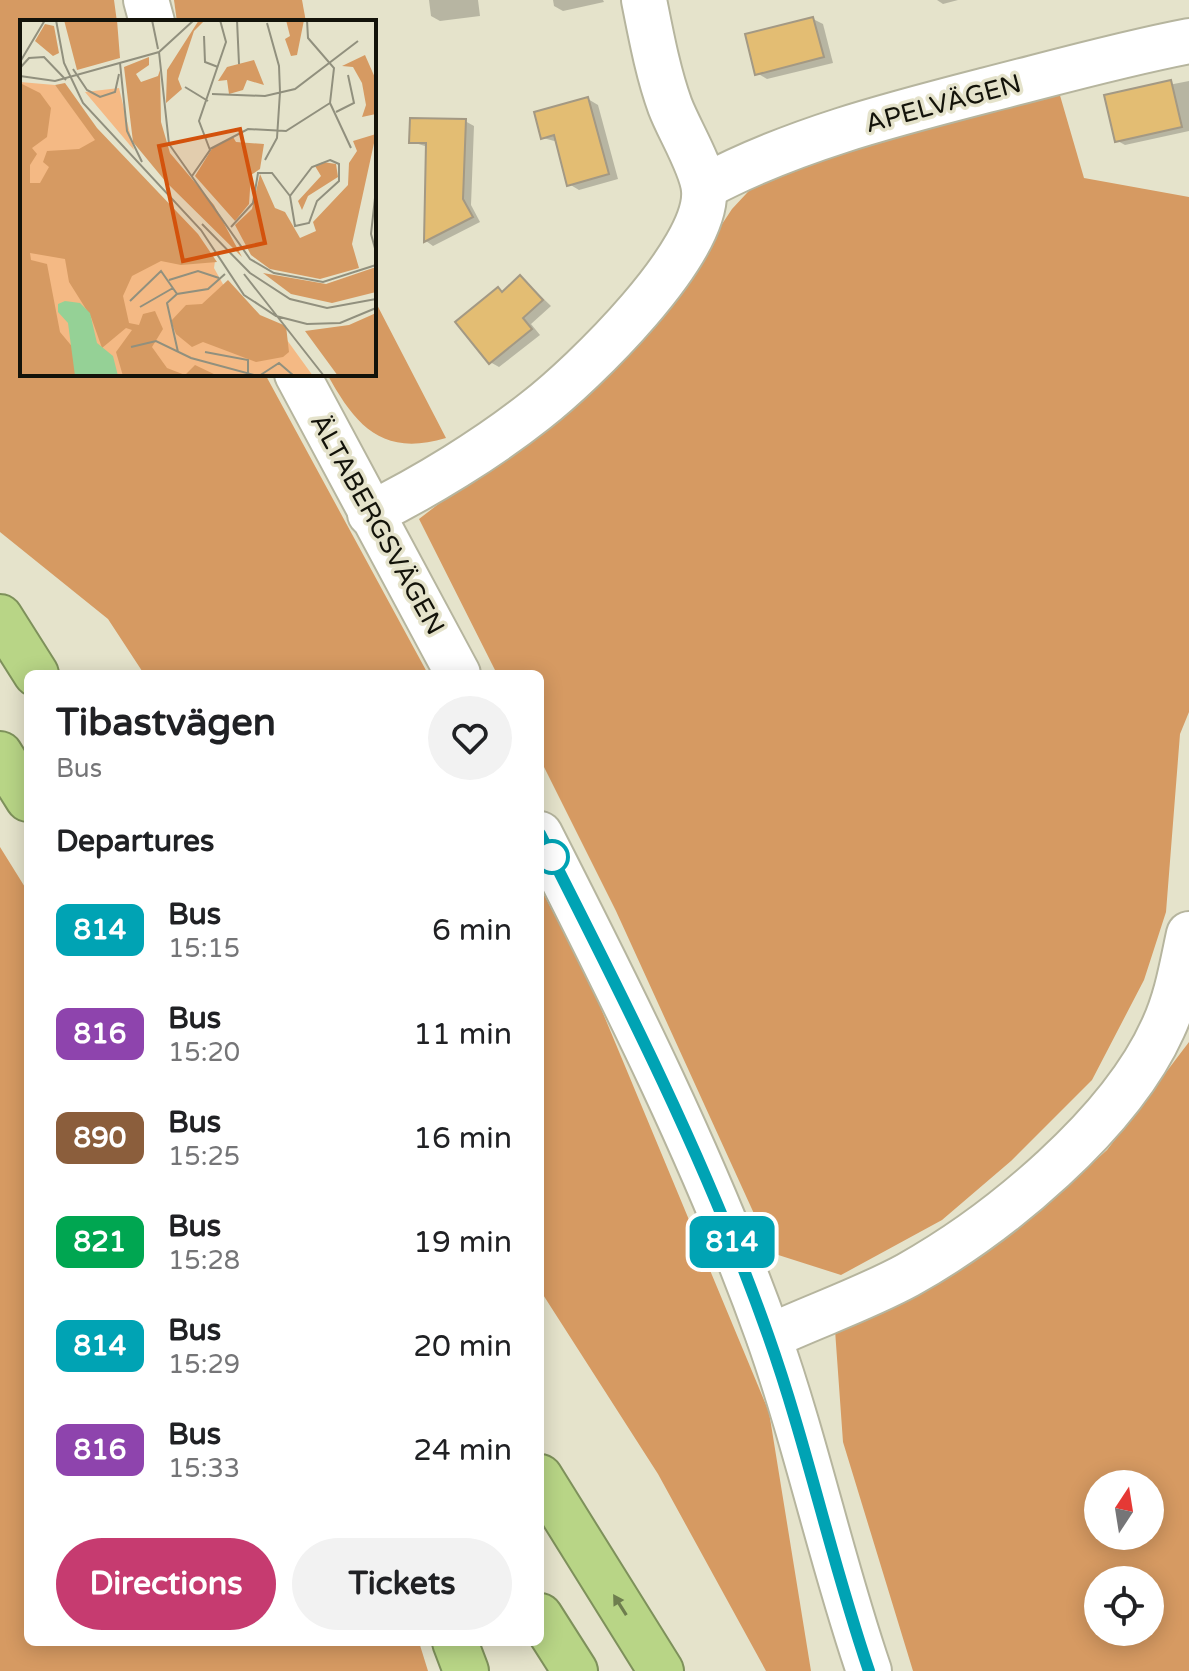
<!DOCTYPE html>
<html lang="en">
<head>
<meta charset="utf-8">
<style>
  :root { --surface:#fff; --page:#f2f2f2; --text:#202124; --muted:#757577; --accent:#c63b70 }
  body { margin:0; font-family:"Varela Round",sans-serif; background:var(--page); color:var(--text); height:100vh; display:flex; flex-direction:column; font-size:30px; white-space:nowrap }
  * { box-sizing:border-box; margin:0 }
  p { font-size:26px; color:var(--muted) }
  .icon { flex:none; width:44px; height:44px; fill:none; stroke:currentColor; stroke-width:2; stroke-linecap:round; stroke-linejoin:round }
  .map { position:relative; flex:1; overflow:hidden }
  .details { position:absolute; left:24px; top:670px; width:520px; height:976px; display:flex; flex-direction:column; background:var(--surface); border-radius:12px; box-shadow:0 4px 20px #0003 }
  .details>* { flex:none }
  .badge { padding:0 16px; border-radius:12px; font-size:28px; line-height:52px }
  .needle { width:52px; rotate:12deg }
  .controls { position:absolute; left:1084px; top:1470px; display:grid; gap:16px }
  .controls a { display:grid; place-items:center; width:80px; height:80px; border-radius:50%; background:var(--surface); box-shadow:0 4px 20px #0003; font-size:40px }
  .map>.badge { position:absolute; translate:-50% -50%; box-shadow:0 0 0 4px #fff }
  h2 { padding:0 32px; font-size:30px; line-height:72px }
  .round { display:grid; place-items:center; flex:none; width:84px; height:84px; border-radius:42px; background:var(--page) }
  .summary { display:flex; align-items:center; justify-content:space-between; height:136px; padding:0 32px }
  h1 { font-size:38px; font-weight:800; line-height:60px }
  .button { display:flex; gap:16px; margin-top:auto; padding:16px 32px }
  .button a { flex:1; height:92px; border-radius:48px; background:var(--accent); color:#fff; font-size:32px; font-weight:800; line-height:92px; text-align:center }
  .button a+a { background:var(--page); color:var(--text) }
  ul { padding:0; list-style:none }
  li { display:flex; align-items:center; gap:24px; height:104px; padding:0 32px }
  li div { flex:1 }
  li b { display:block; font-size:30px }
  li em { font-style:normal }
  li .badge { min-width:88px; font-weight:700; text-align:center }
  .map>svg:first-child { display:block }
</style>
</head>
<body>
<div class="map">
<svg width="1189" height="1671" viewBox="0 0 1189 1671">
  <rect width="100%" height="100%" fill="#e5e3cb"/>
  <!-- forest -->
  <g fill="#d69a62" fill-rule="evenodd">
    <polygon points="0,0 114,0 117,22 22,22 22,374 265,374 428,674 144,674 108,619 0,532"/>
    <polygon points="174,0 302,0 306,22 177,22"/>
    <polygon points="1059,92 1084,178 1189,197 1189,712 1180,734 1166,912 1144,980 1092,1080 1011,1161 942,1220 841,1275 772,1253 616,911 540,759 540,674 497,674 419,519 584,392 699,259 732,209 759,180 813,154"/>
    <path d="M374,299L446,438C382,457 356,426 327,374H374Z"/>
    <polygon points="0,847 28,892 28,1642 419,1642 428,1671 0,1671"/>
    <polygon points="540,887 590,982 769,1412 811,1671 766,1671 658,1474 540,1290"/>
    <path d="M1189,1042V1671H913L843,1442L835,1330L1016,1231L1107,1150ZM1098,1484H1150V1536H1098ZM1098,1580H1150V1632H1098Z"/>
  </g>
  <!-- shadow -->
  <g fill="#0003">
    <polygon points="429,0 478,0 480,16 440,21 431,16"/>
    <polygon points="553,0 603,0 604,2 563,11 554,6"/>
    <polygon points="937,0 958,0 943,4"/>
    <polygon points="813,19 823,24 833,63 767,79 757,73"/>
    <polygon points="1189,81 1189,131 1125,145 1116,140 1107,97"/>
    <polygon points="588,99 598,105 618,179 579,190 569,184 558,142 543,138"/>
    <polygon points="465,121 474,126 471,205 480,222 433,246 426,241 428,147 412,142"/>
    <polygon points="521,277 551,306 531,324 540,335 499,367 490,362 498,289 504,293"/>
  </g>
  <!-- building -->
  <g fill="#e3bd73" stroke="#a39984" stroke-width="2">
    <polygon points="813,17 824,57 755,75 745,34"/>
    <polygon points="1171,80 1182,127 1115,142 1104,95"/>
    <polygon points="588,97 609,174 567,186 554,135 541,139 534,112"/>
    <polygon points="410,118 466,119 463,199 473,217 424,242 426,143 409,143"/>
    <polygon points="520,275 543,300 523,318 532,329 489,364 455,322 498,287 502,292"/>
  </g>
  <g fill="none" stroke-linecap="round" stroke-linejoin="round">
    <defs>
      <g id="minor">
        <polyline points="146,0 152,22"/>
        <path d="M704,187C792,140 890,115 987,90C1054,73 1121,54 1189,41"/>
        <polyline points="297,374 458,674"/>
        <path d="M370,514C425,487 487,449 535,411C583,374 709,252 704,190C702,166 679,130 670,106C658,73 651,35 644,0"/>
        <path d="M540,834C623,997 706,1162 768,1335C807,1445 831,1560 869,1671"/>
        <path d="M769,1337C814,1316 864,1299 908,1275C999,1224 1120,1124 1163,1028C1177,998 1182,966 1189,934"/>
      </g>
      <g id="highway">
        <polyline points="0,617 36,674"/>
        <polyline points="0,754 28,799"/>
        <polyline points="540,1477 661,1671"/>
        <polyline points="540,1616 575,1671"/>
        <polyline points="455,1642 466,1671"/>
      </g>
    </defs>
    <!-- minor casing -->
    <use href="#minor" stroke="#b6b59e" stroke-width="48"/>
    <!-- highway casing -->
    <use href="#highway" stroke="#7e915b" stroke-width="48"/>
    <!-- minor -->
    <use href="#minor" stroke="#fff" stroke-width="44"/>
    <!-- highway -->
    <use href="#highway" stroke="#b8d586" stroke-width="44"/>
  </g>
  <!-- one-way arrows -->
  <defs><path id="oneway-solid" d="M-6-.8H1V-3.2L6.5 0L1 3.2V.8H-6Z" transform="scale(2)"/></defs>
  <use fill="#6e7e4e" href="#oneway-solid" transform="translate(620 1605) rotate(-122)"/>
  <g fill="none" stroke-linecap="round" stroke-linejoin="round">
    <defs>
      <path id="line" d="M540,834C623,997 707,1162 768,1335C807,1445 831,1560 869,1671"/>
    </defs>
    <!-- line casing -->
    <use href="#line" stroke="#fff" stroke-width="18"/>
    <!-- line -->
    <use href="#line" stroke="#00a3b4" stroke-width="12"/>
  </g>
  <!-- markers -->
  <circle fill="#fff" stroke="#00a3b4" stroke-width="4" cx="552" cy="857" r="16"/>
  <g text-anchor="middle" stroke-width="7" stroke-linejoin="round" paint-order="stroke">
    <!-- street labels -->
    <g font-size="26" fill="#13130a" stroke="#e5e3cb">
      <text transform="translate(943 103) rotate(-15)" y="9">APELVÄGEN</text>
      <text transform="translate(378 524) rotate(61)" y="9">ÄLTABERGSVÄGEN</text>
    </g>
  </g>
  <!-- overview -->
  <g transform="translate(20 20)">
    <rect width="356" height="356" fill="#e5e3cb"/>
    <path d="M0,62L35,65L79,123L195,241L194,248L209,275L259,309L293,356H0ZM99,68L114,130L65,72Z" fill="#f4b984"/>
    <path d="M44,0H97L100,38L57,50ZM179,0H185L174,11L158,59L162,69L146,83L147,50ZM266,0H284L277,35L271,36L265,19L270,16ZM25,4L34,6L39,33L33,36L15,21ZM345,35L356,60V94L342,97L346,85L342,63L333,47L322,46ZM129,37V45L116,54L121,62L138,56L140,50L141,102L150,133L194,185L222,237L146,162L113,122L104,47ZM234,40L244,65L227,60L223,70L209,74L207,60L198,61L207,47ZM0,63L20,73L31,88L27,117L12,128L17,134L10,145V163H20L29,147L23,142L27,131L59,129L75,120L35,65L45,63L77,108L178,214L197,242L161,245L141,241L112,256L103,276L109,303L119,305L123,294L135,291L143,309L132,327L147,348L165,355L175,345L198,356H103L96,332L112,310L106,308L82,328L71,297L49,262L45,239L10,233L11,240L27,244L40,312L55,330V356H0ZM356,114L332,224L339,248L300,259L250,249L231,235L215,205L232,189L240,154L255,188L265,192L280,218L296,211L293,202L328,165L329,143L337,131L333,121ZM213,117L216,122L244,124L240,149L231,155L229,184L215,201L175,156L193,127ZM303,142L316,144L318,157L288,176L282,190L278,181L301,156L295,146ZM356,247V272L312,283L271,274L243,253L306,264ZM208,260L240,295L266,306L269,332L263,337L236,342L183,322L172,327L156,314L151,301L166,285L182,284ZM356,293V356H318L285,311L329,305Z" fill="#d69a62"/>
    <path d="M45,281L60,283L70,293L77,323L93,336L98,356H55L48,303L38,292V284Z" fill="#95d196"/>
    <path fill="none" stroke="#91907e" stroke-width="2" d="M36,0L44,43L63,83L181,210L224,275L256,296L287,304L320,303L356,288M132,0L138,29M217,0L219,44M287,0L288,18L314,48L310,83L331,128M184,16L185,42L198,47M139,32L149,124L230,239L254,253L303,262L356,245M0,42L25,0M100,43L107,111L122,142M0,48L9,38L24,37L46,60M53,49L67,70L80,77L95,72L99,54M0,56L35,61L139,32L174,0M165,67L188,81M192,74L245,76L275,69L338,21M316,92L334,83L328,55M190,129L228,109L266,111L310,83M245,140L257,118L260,72L259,46L247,3M310,140L319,144V161L297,181L289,203L275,206L270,176L292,147ZM172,156L190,130L179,101L206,22L200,0M356,169L351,214L356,232M182,204L230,253L270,279L307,288L356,279M211,207L233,183L238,153H252L270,176M224,254L304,356M149,260L178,251L199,258M110,281L141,251L157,274M120,287L153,268M111,327L136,321L171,338L238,356M158,332L147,283L157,274L188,269L205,254M185,332L228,340V354M239,356L259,343L274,356"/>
    <path fill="#d3520c" fill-opacity="0.15" stroke="#d3520c" stroke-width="4" d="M220,109L245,223L163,241L139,126Z"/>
    <rect width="356" height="356" fill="none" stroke="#13130a" stroke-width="4"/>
  </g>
</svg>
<div class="controls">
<a><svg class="needle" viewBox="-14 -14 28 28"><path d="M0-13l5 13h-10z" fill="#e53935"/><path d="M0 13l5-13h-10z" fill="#757577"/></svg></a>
<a><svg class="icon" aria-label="locate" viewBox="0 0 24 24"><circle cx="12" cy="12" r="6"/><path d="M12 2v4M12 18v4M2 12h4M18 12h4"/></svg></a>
</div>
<b class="badge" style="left:732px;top:1242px;background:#00a3b4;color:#fff">814</b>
<section class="details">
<div class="summary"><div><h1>Tibastvägen</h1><p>Bus</p></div><a class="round"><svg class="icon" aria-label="heart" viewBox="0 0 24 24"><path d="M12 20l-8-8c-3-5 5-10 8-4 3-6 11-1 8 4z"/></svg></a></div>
<h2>Departures</h2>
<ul>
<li><span class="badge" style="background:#00a3b4;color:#fff">814</span><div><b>Bus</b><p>15:15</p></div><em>6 min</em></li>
<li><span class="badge" style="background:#8e44ad;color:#fff">816</span><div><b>Bus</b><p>15:20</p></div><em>11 min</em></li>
<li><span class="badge" style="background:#8b5e3c;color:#fff">890</span><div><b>Bus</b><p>15:25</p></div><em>16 min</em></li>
<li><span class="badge" style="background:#00a651;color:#fff">821</span><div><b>Bus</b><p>15:28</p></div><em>19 min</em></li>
<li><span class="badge" style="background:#00a3b4;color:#fff">814</span><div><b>Bus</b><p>15:29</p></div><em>20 min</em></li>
<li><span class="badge" style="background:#8e44ad;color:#fff">816</span><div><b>Bus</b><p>15:33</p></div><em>24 min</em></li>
</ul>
<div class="button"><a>Directions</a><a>Tickets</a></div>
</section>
</div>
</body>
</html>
